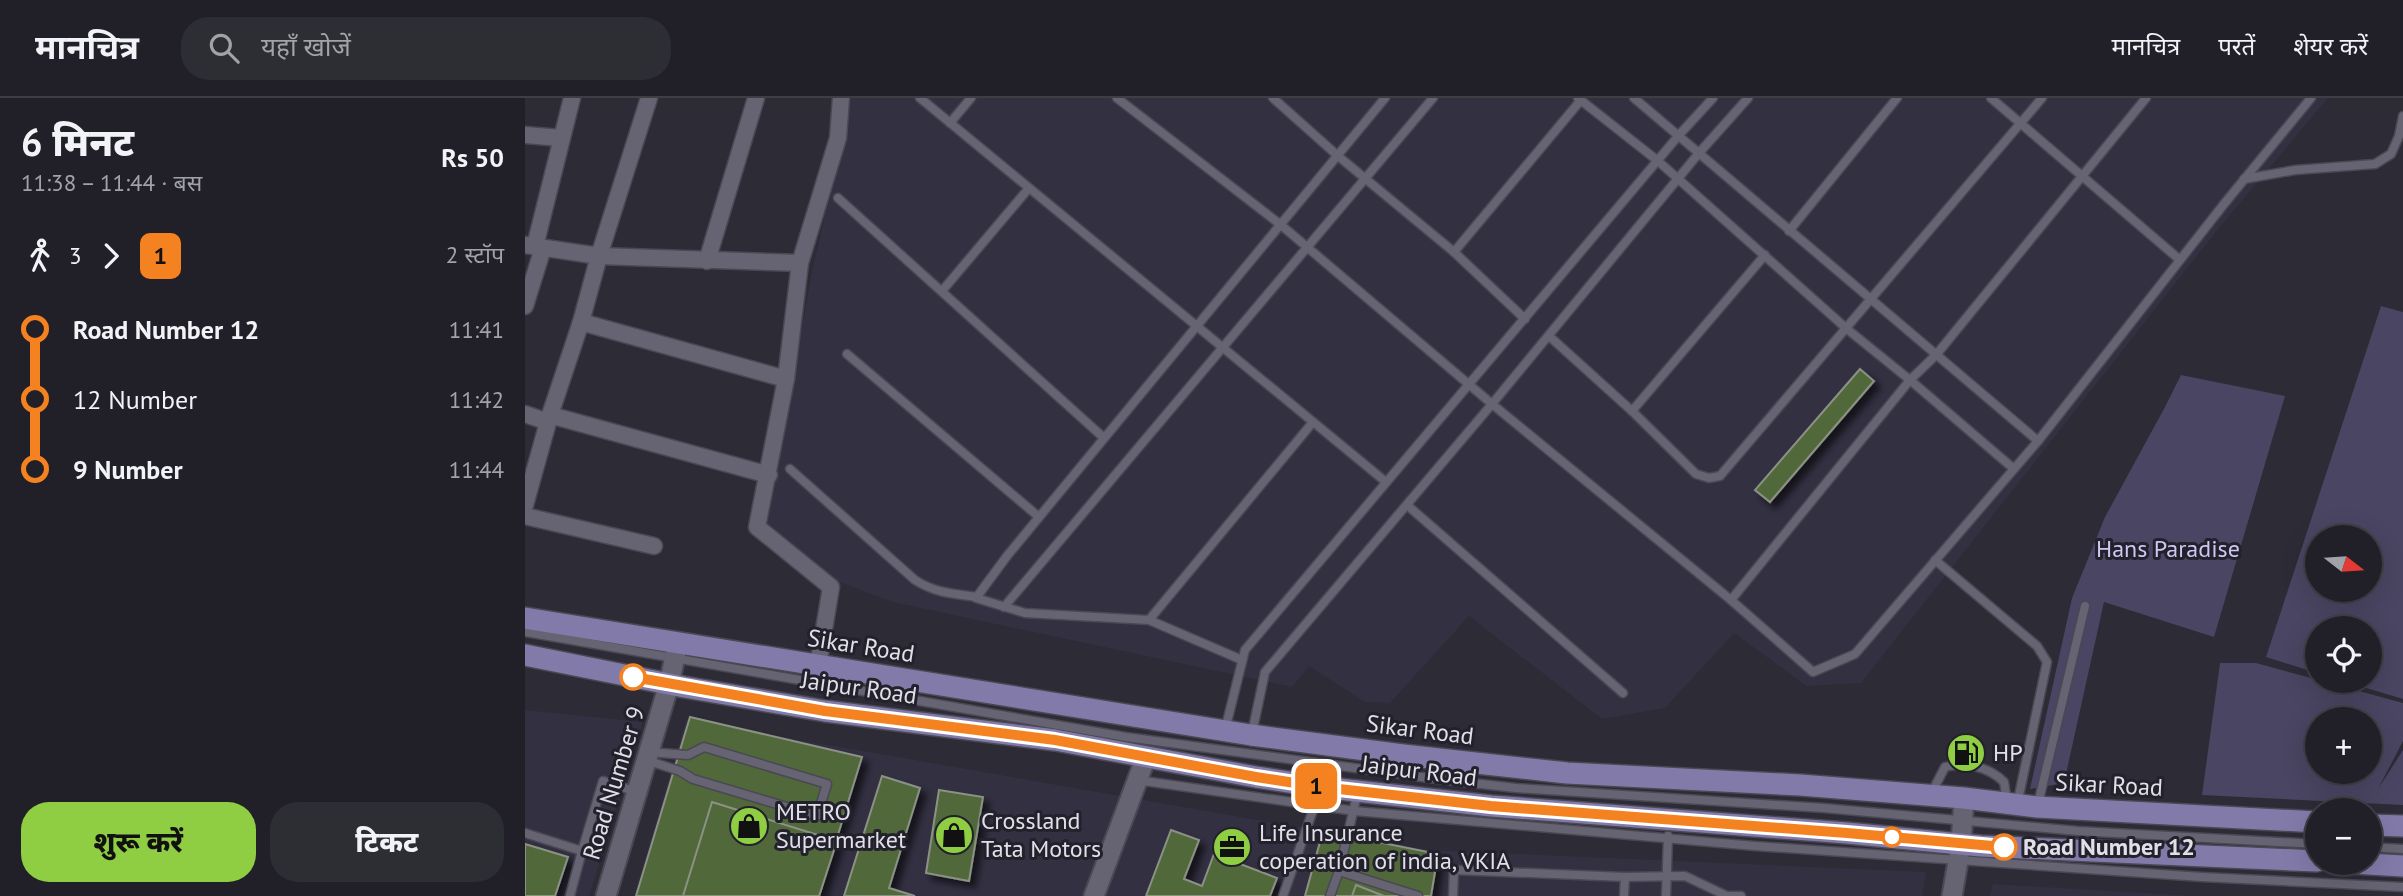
<!DOCTYPE html>
<html lang="hi">
<head>
<meta charset="utf-8">
<style>
  :root { --surface:#212028; --page:#2d2d34; --text:#f1f3f6; --muted:#a2a3a8; --line:#3e3e45; --accent:#8fcd42 }
  body { margin:0; font-family:"PT Sans","Noto Sans Devanagari",sans-serif; background:var(--page); color:var(--text); height:100vh; display:flex; flex-direction:column; font-size:26px; white-space:nowrap }
  * { box-sizing:border-box; margin:0 }
  p { font-size:23px; color:var(--muted) }
  .icon { flex:none; width:38px; height:38px; fill:none; stroke:currentColor; stroke-width:2; stroke-linecap:round; stroke-linejoin:round }
  .map { position:relative; flex:1; overflow:hidden }
  .sheet { display:flex; flex-direction:column; background:var(--surface); width:525px }
  .sheet>* { flex:none }
  .badge { padding:0 14px; border-radius:10px; font-size:24px; line-height:46px }
  .needle { width:46px; rotate:107deg }
  .fabs { position:absolute; left:1780px; top:427px; display:grid; gap:14px }
  .fabs a { display:grid; place-items:center; width:77px; height:77px; border-radius:50%; background:var(--surface); box-shadow:0 7px 28px #0002,0 0 0 2px var(--line); font-size:35px }
  .map>.badge { position:absolute; translate:-50% -50%; box-shadow:0 0 0 4px #fff }
  .legs { display:flex; align-items:center; gap:10px; height:77px; padding:0 21px; font-size:23px }
  .legs p { margin-inline-start:auto }
  .summary { display:flex; align-items:center; justify-content:space-between; height:119px; padding:0 21px }
  h1 { font-size:38px; font-weight:800; line-height:52px }
  .primary-button { display:flex; gap:14px; margin-top:auto; padding:14px 21px }
  .primary-button a { flex:1; height:80px; border-radius:28px; background:var(--accent); color:#111; font-size:28px; font-weight:800; line-height:80px; text-align:center }
  .primary-button a+a { background:var(--page); color:var(--text) }
  ul { padding:0 21px; list-style:none }
  li { display:flex; align-items:center; gap:24px; height:70px; font-size:26px }
  li i { display:grid; place-items:center; width:10px; height:100%; margin:0 9px; background:currentColor }
  li i::after { content:''; width:18px; height:18px; margin:-9px; border:5px solid; border-radius:50%; background:var(--surface) }
  li p { margin-inline-start:auto }
  li:first-child i { background:linear-gradient(#0000 50%,currentColor 0) }
  li:last-child i { background:linear-gradient(currentColor 50%,#0000 0) }
  header { display:flex; align-items:center; gap:42px; box-sizing:border-box; height:98px; padding:0 35px; background:var(--surface); border-bottom:2px solid var(--line) }
  header strong { font-size:33px }
  nav { display:flex; gap:38px; margin-inline-start:auto; font-size:24px }
  .search { width:490px; height:63px; background:var(--page); display:flex; align-items:center; gap:18px; box-sizing:border-box; padding:0 24px; border-radius:28px; color:var(--muted); font-size:26px }
  main { display:flex; flex:1; min-height:0 }
  .map>svg:first-child { display:block }
</style>
</head>
<body>
<header>
<strong>मानचित्र</strong>
<div class="search"><svg class="icon" aria-label="search" viewBox="0 0 24 24"><circle cx="10" cy="10" r="6"/><path d="M15 15l6 6"/></svg>यहाँ खोजें</div>
<nav><a>मानचित्र</a><a>परतें</a><a>शेयर करें</a></nav>
</header>
<main>
<section class="sheet">
<div class="summary"><div><h1>6 मिनट</h1><p>11:38 – 11:44 · बस</p></div><b>Rs 50</b></div>
<div class="legs"><svg class="icon" aria-label="walk" viewBox="0 0 24 24"><circle cx="13" cy="4" r="2"/><path d="M13 8l-2 6 4 7M11 14l-3 7M7 12l3-4h3l4 4"/></svg>3<svg class="icon" aria-label="forward" viewBox="0 0 24 24"><path d="M9 5l7 7-7 7"/></svg><b class="badge" style="background:#f58220;color:#111">1</b><p>2 स्टॉप</p></div>
<ul>
<li><i style="color:#f58220"></i><b>Road Number 12</b><p>11:41</p></li>
<li><i style="color:#f58220"></i><span>12 Number</span><p>11:42</p></li>
<li><i style="color:#f58220"></i><b>9 Number</b><p>11:44</p></li>
</ul>
<div class="primary-button"><a>शुरू करें</a><a>टिकट</a></div>
</section>
<div class="map">
<svg width="1878" height="798" viewBox="0 0 1878 798">
  <defs>
    <filter id="shadow"><feDropShadow dx="6" dy="6" stdDeviation="3.5" flood-color="#0009"/></filter>
  </defs>
  <rect width="100%" height="100%" fill="#2c2b36"/>
  <!-- built -->
  <g fill="#333042">
    <polygon points="326,0 1803,0 1693,131 1336,585 1282,588 1209,535 1140,610 1077,621 944,518 865,605 840,604 784,568 767,589 368,504 312,483 242,425 286,179"/>
    <polygon points="0,612 118,624 64,798 0,798"/>
    <polygon points="161,622 905,752 1401,774 1397,798 109,798"/>
    <polygon points="1468,786 1669,798 1465,798"/>
  </g>
  <!-- green -->
  <g fill="#494562" fill-rule="evenodd">
    <path d="M1856,208L1878,214V601L1818,583H1844V530H1792V575L1741,559ZM1844,439V492H1792V439Z"/>
    <polygon points="1656,277 1760,298 1689,539 1579,504 1539,685 1505,691 1547,500 1580,419 1640,309"/>
    <path d="M1695,565H1731L1878,605V643L1853,691L1878,652V707L1677,697ZM1792,621H1844V674H1792Z"/>
  </g>
  <!-- building -->
  <g fill="#51683b" stroke="#8b9285" stroke-width="2" filter="url(#shadow)">
    <polygon points="1335,271 1349,283 1245,404 1230,392"/>
    <polygon points="165,619 337,659 294,798 111,798"/>
    <polygon points="357,678 395,690 364,790 390,798 319,798"/>
    <polygon points="414,692 458,699 444,783 401,775"/>
    <polygon points="187,704 312,743 294,798 158,798"/>
    <polygon points="646,732 674,742 659,781 677,788 689,756 752,780 745,798 621,798"/>
    <polygon points="798,733 913,756 906,798 780,798"/>
    <polygon points="0,746 43,759 30,798 0,798"/>
    <polygon points="831,787 859,798 827,798"/>
  </g>
  <g fill="none" stroke-linecap="round" stroke-linejoin="round">
    <defs>
      <g id="service">
        <polyline points="395,0 861,384"/>
        <polyline points="592,0 756,127 967,306 1206,502 1288,574 1330,556 1513,343 1699,106 1786,0"/>
        <polyline points="748,0 813,58 929,154 1000,221"/>
        <polyline points="1053,0 1133,63 1322,231 1385,282 1489,371"/>
        <polyline points="1109,0 1513,343"/>
        <polyline points="1466,0 1655,162"/>
        <polyline points="425,25 446,0"/>
        <polyline points="1719,81 1770,72 1850,66 1866,56 1874,38 1878,18"/>
        <polyline points="313,100 579,340"/>
        <polyline points="1264,133 1372,0"/>
        <polyline points="929,154 1056,2"/>
        <polyline points="417,193 504,90"/>
        <polyline points="1024,238 1107,313 1171,376 1184,380 1195,378 1517,0"/>
        <polyline points="322,256 514,419"/>
        <polyline points="1107,313 1240,157"/>
        <path d="M265,371L390,482C410,495 429,496 452,499"/>
        <polyline points="882,407 1098,595"/>
        <polyline points="1410,462 1512,548 1522,564 1492,707"/>
        <polyline points="1206,502 1385,282 1411,257 1621,0"/>
        <polyline points="479,509 908,0"/>
        <polyline points="624,522 788,324"/>
        <polyline points="0,534 601,639 904,680 991,690 1299,710 1553,733 1792,746"/>
        <polyline points="717,562 624,522 500,515 451,500 482,458 860,0"/>
        <polyline points="700,632 720,552 1154,37 1188,0"/>
        <polyline points="727,635 740,574 967,306 1174,55 1223,0"/>
        <polyline points="121,662 155,673 168,681 292,718 302,686 179,649 163,657 123,654"/>
        <polyline points="612,682 830,713 1230,748 1677,779 1878,789"/>
        <path d="M1407,694L1420,669C1440,663 1464,669 1479,684L1482,703"/>
        <polyline points="1513,706 1560,508"/>
        <polyline points="0,735 57,753 78,683 112,694"/>
        <polyline points="1844,749 1878,751"/>
        <polyline points="814,773 893,798"/>
        <polyline points="45,798 57,753"/>
        <polyline points="758,798 795,692"/>
        <polyline points="805,798 814,773 833,693"/>
        <polyline points="928,798 929,772 1100,779 1160,778 1202,798 1216,798"/>
        <polyline points="1099,798 1100,779"/>
        <polyline points="1141,798 1143,738"/>
      </g>
      <g id="minor">
        <polyline points="0,37 36,40"/>
        <polyline points="0,147 74,158 275,165"/>
        <polyline points="10,148 47,0"/>
        <polyline points="182,163 231,0"/>
        <polyline points="0,208 18,150"/>
        <polyline points="56,224 261,281"/>
        <polyline points="0,316 23,324"/>
        <polyline points="25,317 244,377"/>
        <polyline points="0,407 25,317 56,224 74,158 124,0"/>
        <polyline points="0,418 129,448"/>
        <polyline points="293,568 306,489 232,429 261,281 275,165 313,40 316,0"/>
      </g>
      <g id="tertiary">
        <polyline points="81,798 144,586 153,545"/>
        <polyline points="569,798 621,659"/>
        <polyline points="1427,798 1436,746 1439,700"/>
      </g>
      <g id="primary">
        <polyline points="0,520 726,637 878,657 1042,675 1275,687 1439,700 1512,709 1792,724"/>
        <polyline points="0,557 159,589 300,613 530,642 731,679 796,689 966,708 1322,735 1456,748 1792,763"/>
        <polyline points="1844,727 1878,728"/>
        <polyline points="1826,765 1878,768"/>
      </g>
    </defs>
    <!-- service casing -->
    <use href="#service" stroke="#4a4853" stroke-width="11"/>
    <!-- minor casing -->
    <use href="#minor" stroke="#4a4853" stroke-width="19"/>
    <!-- tertiary casing -->
    <use href="#tertiary" stroke="#4a4853" stroke-width="23"/>
    <!-- primary casing -->
    <use href="#primary" stroke="#4a4853" stroke-width="24"/>
    <!-- service -->
    <use href="#service" stroke="#666472" stroke-width="8"/>
    <!-- minor -->
    <use href="#minor" stroke="#666472" stroke-width="16"/>
    <!-- tertiary -->
    <use href="#tertiary" stroke="#666472" stroke-width="19"/>
    <!-- primary -->
    <use href="#primary" stroke="#827baa" stroke-width="21"/>
  </g>
  <g fill="none" stroke-linecap="round" stroke-linejoin="round">
    <defs>
      <polyline id="line-1" points="108,579 300,613 530,642 731,679 796,689 966,708 1322,735 1479,749"/>
    </defs>
    <!-- line-1 casing -->
    <use href="#line-1" stroke="#fff" stroke-width="16"/>
    <!-- line-1 -->
    <use href="#line-1" stroke="#f58220" stroke-width="10"/>
  </g>
  <!-- icons -->
  <defs>
    <symbol id="fuel-disc" viewBox="-11 -11 22 22"><circle r="9.5" fill="#8fcd42" stroke="#22212c"/><path d="M-5.5-6h7V0h2V4h1.3V-2.5L3-4.5l.8-.8L6-3V5H2.5V1h-1V6h-7ZM-4.2-4.7v3.2H.2V-4.7Z" fill="#111"/></symbol>
    <symbol id="shop-disc" viewBox="-11 -11 22 22"><circle r="9.5" fill="#8fcd42" stroke="#22212c"/><path d="M-5-2.5h2.3a2.7 3.5 0 0 1 5.4 0H5L5.5 6h-11ZM-1.5-2.5h3a1.5 2.3 0 0 0-3 0Z" fill="#111"/></symbol>
    <symbol id="office-disc" viewBox="-11 -11 22 22"><circle r="9.5" fill="#8fcd42" stroke="#22212c"/><path d="M-6-3h4V-5.5h4V-3h4V5H-6ZM-1-4.5V-3h2v-1.5ZM-6 0V1H6V0Z" fill="#111"/></symbol>
  </defs>
  <g fill-rule="evenodd">
    <use href="#fuel-disc" x="1419" y="633" width="44" height="44"/>
    <use href="#shop-disc" x="202" y="706" width="44" height="44"/>
    <use href="#shop-disc" x="407" y="715" width="44" height="44"/>
    <use href="#office-disc" x="685" y="727" width="44" height="44"/>
  </g>
  <!-- markers -->
  <g fill="#fff" stroke="#f58220" stroke-width="3.5">
    <circle cx="108" cy="579" r="12"/>
    <circle cx="1367" cy="739" r="9"/>
    <circle cx="1479" cy="749" r="12"/>
  </g>
  <g text-anchor="middle" stroke-width="6" stroke-linejoin="round" paint-order="stroke">
    <!-- park labels -->
    <g font-size="24" fill="#ccc7f3" stroke="#22212c">
      <text x="1643" y="459">Hans Paradise</text>
    </g>
    <!-- street labels -->
    <g font-size="24" fill="#e1e0e8" stroke="#22212c">
      <text transform="translate(336 548) rotate(9)" y="8">Sikar Road</text>
      <text transform="translate(334 590) rotate(8)" y="8">Jaipur Road</text>
      <text transform="translate(895 632) rotate(7)" y="8">Sikar Road</text>
      <text transform="translate(894 673) rotate(7)" y="8">Jaipur Road</text>
      <text transform="translate(89 685) rotate(-73)" y="8">Road Number 9</text>
      <text transform="translate(1584 687) rotate(3)" y="8">Sikar Road</text>
    </g>
    <!-- poi labels -->
    <g font-size="24" fill="#e1e0e8" stroke="#22212c" text-anchor="start">
      <text x="1468" y="663">HP</text>
      <text x="251" y="722">METRO<tspan x="251" dy="28">Supermarket</tspan></text>
      <text x="456" y="731">Crossland<tspan x="456" dy="28">Tata Motors</tspan></text>
      <text x="734" y="743">Life Insurance<tspan x="734" dy="28">coperation of india, VKIA</tspan></text>
    </g>
    <!-- stop labels -->
    <g font-size="24" font-weight="bold" fill="#e1e0e8" stroke="#22212c" text-anchor="start">
      <text x="1498" y="757">Road Number 12</text>
    </g>
  </g>
</svg>
<div class="fabs">
<a><svg class="needle" viewBox="-14 -14 28 28"><path d="M0-13l5 13h-10z" fill="#e53935"/><path d="M0 13l5-13h-10z" fill="#a2a3a8"/></svg></a>
<a><svg class="icon" aria-label="locate" viewBox="0 0 24 24"><circle cx="12" cy="12" r="6"/><path d="M12 2v4M12 18v4M2 12h4M18 12h4"/></svg></a>
<a>+</a>
<a>−</a>
</div>
<b class="badge" style="left:791px;top:688px;background:#f58220;color:#111">1</b>
</div>
</main>
</body>
</html>
